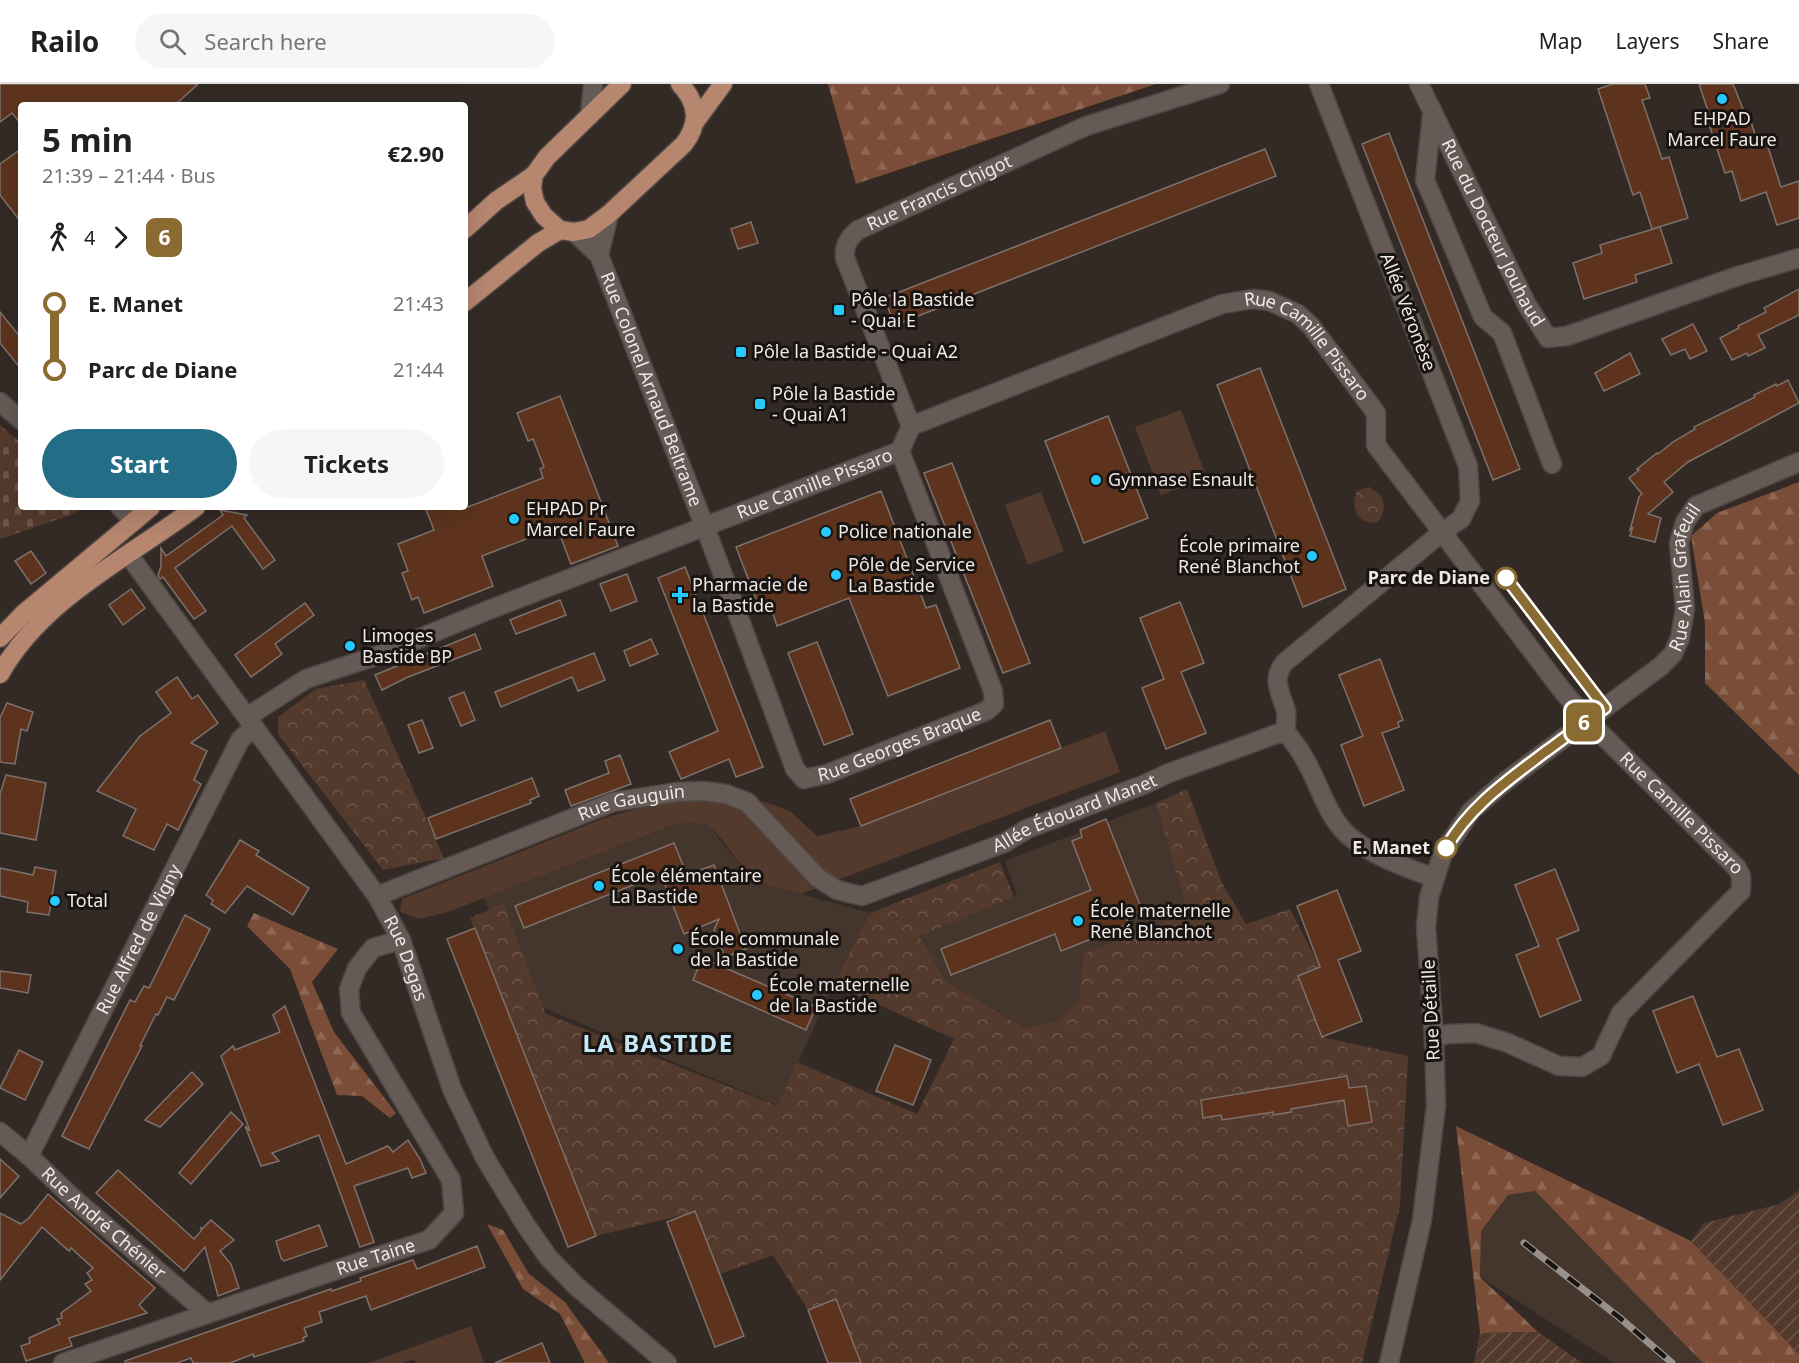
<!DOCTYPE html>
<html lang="en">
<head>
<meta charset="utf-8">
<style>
  :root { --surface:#fff; --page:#f6f6f6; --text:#202124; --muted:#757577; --line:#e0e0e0; --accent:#236d86 }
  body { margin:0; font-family:"Noto Sans",sans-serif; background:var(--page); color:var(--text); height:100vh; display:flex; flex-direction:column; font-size:22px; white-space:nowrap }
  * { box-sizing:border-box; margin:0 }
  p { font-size:20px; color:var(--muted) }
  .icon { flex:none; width:33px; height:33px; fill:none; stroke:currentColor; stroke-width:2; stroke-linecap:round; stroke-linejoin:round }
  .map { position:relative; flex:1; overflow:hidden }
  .side { position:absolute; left:18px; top:18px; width:450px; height:408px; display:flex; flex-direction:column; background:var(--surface); border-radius:6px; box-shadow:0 6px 24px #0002 }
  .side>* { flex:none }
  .badge { padding:0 12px; border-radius:9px; font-size:21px; line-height:39px }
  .map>.badge { position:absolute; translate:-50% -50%; box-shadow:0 0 0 3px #fff }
  .legs { display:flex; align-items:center; gap:9px; height:66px; padding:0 24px; font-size:20px }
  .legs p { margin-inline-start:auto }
  .head { display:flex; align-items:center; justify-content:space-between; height:102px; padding:0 24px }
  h1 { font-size:33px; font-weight:700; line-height:45px }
  .cta { display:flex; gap:12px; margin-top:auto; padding:12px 24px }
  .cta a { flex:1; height:69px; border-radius:36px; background:var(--accent); color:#fff; font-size:24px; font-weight:700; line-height:69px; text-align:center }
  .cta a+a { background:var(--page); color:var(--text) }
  ul { padding:0 24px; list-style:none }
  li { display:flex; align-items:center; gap:21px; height:66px; font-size:22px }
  li i { display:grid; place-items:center; width:9px; height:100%; margin:0 8px; background:currentColor }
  li i::after { content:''; width:15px; height:15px; margin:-8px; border:4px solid; border-radius:50%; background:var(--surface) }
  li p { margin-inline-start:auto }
  li:first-child i { background:linear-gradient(#0000 50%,currentColor 0) }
  li:last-child i { background:linear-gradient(currentColor 50%,#0000 0) }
  header { display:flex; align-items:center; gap:36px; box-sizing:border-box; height:84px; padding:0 30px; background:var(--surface); border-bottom:2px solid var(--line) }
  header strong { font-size:28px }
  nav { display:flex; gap:33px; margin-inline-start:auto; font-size:21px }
  .search { width:420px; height:54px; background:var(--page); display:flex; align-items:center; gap:15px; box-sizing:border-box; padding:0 21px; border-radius:33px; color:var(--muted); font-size:22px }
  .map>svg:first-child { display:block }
</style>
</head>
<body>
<header>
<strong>Railo</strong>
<div class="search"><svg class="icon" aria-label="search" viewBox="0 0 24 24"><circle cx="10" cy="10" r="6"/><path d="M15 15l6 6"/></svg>Search here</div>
<nav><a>Map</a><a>Layers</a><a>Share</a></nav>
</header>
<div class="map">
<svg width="1799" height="1279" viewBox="0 0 1799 1279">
  <defs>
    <pattern id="forest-firs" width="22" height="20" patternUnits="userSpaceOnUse" patternTransform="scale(1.5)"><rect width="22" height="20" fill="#794d37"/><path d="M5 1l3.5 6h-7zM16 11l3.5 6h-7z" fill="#8c6754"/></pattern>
    <pattern id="cemetery-stones" width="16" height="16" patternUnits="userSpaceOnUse" patternTransform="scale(1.5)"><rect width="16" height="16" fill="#543a2d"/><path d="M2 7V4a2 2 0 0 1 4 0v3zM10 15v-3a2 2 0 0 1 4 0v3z" fill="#6d564b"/></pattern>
    <pattern id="park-crowns" width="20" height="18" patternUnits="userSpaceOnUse" patternTransform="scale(1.5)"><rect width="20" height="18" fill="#543a2d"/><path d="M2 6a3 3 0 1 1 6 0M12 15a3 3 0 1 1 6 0" fill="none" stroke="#6d564b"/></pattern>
    <pattern id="garden-furrows" width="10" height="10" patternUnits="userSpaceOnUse" patternTransform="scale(1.5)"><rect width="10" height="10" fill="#543a2d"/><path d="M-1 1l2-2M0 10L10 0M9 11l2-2" fill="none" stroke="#6d564b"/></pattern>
  </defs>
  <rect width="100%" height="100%" fill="#342a25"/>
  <!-- built -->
  <g fill="#44352d">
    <polygon points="1159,718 1220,881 1027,961 889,863 1017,811 1005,777"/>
    <polygon points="690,738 708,741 753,797 870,829 833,900 779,1022 525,916 484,814 668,743"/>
    <polygon points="1535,1107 1703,1279 1614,1279 1480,1193 1481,1147 1508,1111"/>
  </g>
  <!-- grass -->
  <g fill="#543a2d">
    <polygon points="1181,326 1207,394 1161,411 1135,343"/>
    <polygon points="1041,408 1064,467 1028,481 1005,421"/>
    <polygon points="1105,647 1120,688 801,810 753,797 723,757 708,741 690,738 668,743 448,828 419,835 400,828 402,815 605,734 664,717 722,714 765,718 790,727 817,752 861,742"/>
    <polygon points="471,1242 484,1279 416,1279 415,1275 403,1279 369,1279"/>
  </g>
  <!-- forest -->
  <g fill="url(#forest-firs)">
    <polygon points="828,0 1156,0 856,100"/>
    <polygon points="1799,398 1799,691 1705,599 1705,539 1691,452 1717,429"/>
    <polygon points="254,829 338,865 312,898 334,948 396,1029 390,1034 362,1012 337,1011 290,885 247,842"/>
    <polygon points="1456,1042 1691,1157 1799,1270 1799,1279 1703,1279 1535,1107 1508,1111 1481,1147 1480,1193 1538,1248 1480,1249"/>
    <polygon points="487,1140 503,1146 529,1190 565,1218 609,1279 585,1279 560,1230 523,1205"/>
  </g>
  <!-- cemetery -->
  <polygon fill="url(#cemetery-stones)" points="0,341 21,359 21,423 86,423 71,431 0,455"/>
  <!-- park -->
  <g fill="url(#park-crowns)">
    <path d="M1369,403C1385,411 1388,424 1378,438C1358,442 1350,424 1357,407Z"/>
    <polygon points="364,596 444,774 383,786 278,650 278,633 316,605"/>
    <polygon points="1187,705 1221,797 1246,840 1290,825 1320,883 1298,892 1322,953 1408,972 1400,1122 1362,1279 861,1279 836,1215 808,1226 773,1171 720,1190 695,1128 596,1152 470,834 503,820 546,930 778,1022 797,978 917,1030 954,955 833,900 870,829 1000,778 1014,813 919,852 946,898 1024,944 1059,937 1079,916 1084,870 1188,828 1156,719"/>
  </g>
  <!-- garden -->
  <g fill="url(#garden-furrows)">
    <polygon points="1799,1106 1799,1270 1691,1157 1704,1139 1780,1120"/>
    <polygon points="1538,1248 1582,1279 1474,1279 1480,1249"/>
  </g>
  <!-- building -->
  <g fill="#5d331d" stroke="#7d716c" stroke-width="1.5">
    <polygon points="0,0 198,0 175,21 21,21 21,40 12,29 0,38"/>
    <polygon points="1613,0 1645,0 1650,14 1642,16 1662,75 1669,73 1688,134 1652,145 1640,108 1633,111 1598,5"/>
    <polygon points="1699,0 1733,0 1749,40 1751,38 1756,53 1764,51 1781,103 1799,97 1799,134 1777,141 1766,108 1741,117 1732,87 1725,89 1710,43 1713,42"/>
    <polygon points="1389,49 1520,385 1493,396 1362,60"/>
    <polygon points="21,65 21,138 0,111 0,80"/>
    <polygon points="1265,65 1276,92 895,241 884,214"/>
    <polygon points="751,138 758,159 738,165 731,145"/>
    <polygon points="1660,143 1672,179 1635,191 1637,198 1584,215 1573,179 1602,169 1600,161"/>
    <polygon points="1799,205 1799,231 1758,251 1765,264 1748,272 1747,269 1732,276 1720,254 1739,244 1738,242 1766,228 1764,224"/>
    <polygon points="0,228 21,254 21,285 0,259"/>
    <polygon points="1693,240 1707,267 1690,275 1685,265 1671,271 1662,255"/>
    <polygon points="1630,269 1640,290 1604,307 1595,289"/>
    <polygon points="1260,284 1346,505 1303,523 1217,301"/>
    <polygon points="1788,296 1799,319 1688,378 1664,398 1673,408 1648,430 1661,434 1655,458 1630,452 1633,443 1630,446 1639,413 1642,410 1629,394 1639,386 1637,385 1657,369 1658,370 1673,358 1695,345 1694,343 1755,313 1754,311 1776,300 1777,302"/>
    <polygon points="560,312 618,462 571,480 557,443 482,472 493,502 424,529 418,513 412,516 402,489 408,487 398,460 434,446 425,423 468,423 543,394 540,385 544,383 533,355 528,357 517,329"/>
    <polygon points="1108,332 1148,434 1084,459 1045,357"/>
    <polygon points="952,379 1030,579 1003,589 924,389"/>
    <polygon points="881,407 926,524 936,521 960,584 888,612 849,514 777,542 771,524 761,528 736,463"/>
    <polygon points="220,426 247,431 244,434 275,476 263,485 232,442 175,484 206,527 194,535 163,493 160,495 158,492 161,482 161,464 166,472 223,431"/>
    <polygon points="31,467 46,489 31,500 15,477"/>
    <polygon points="685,483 763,683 736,693 729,675 681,695 669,668 718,647 658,494"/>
    <polygon points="627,490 637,517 611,527 600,500"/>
    <polygon points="131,505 145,524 123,541 109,521"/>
    <polygon points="560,516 566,531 516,550 510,536"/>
    <polygon points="1180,518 1204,579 1181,588 1206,649 1166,665 1142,604 1164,595 1140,534"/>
    <polygon points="305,519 314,531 275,560 282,570 251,593 235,571"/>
    <polygon points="475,550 481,565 408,593 382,606 375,591"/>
    <polygon points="651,555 658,570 630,582 624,567"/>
    <polygon points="817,558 853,650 824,661 788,569"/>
    <polygon points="594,569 605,596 578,607 572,593 501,623 495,608"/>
    <polygon points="1380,575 1403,636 1398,638 1399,643 1382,649 1404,706 1364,722 1341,661 1363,652 1339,591"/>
    <polygon points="177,593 192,615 198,611 218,639 191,659 207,667 194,696 201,700 178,746 167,740 154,766 123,752 136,725 97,707 140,652 171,629 156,608"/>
    <polygon points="464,608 475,636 461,642 449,614"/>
    <polygon points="7,619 33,628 27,647 21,645 15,680 0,678 0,634"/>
    <polygon points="422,636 433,664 419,669 408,641"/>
    <polygon points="1050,636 1061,664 861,742 850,715"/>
    <polygon points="620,671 631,700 571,722 565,706 609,689 605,677"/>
    <polygon points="6,691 46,699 36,756 0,749 0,710"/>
    <polygon points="532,694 539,712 530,716 531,719 436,755 428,734"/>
    <polygon points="1106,735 1142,826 1125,832 1129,840 1061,867 1055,850 951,891 941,865 1091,806 1072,757 1082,753 1080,746"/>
    <polygon points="240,756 259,767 256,771 309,804 293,831 247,802 225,829 211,820 213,816 206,811"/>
    <polygon points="674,759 687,791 714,781 746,865 725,873 714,846 719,835 684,850 661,790 524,844 515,822"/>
    <polygon points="35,783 56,787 49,831 27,828 28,818 0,812 0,784 33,791"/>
    <polygon points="1555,785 1579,846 1557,855 1581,916 1540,933 1516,871 1539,862 1515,801"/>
    <polygon points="1337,806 1361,867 1338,876 1362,937 1322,953 1298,892 1320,883 1297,822"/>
    <polygon points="185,831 210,845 174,916 167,913 158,931 156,930 140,962 142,962 89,1065 67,1055 62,1052 130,916 135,918 144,902 149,904"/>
    <polygon points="475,844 596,1152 568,1163 447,855"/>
    <polygon points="702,874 816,923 806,946 693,896"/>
    <polygon points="0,887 31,891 28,909 0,904"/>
    <polygon points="1693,912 1717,973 1739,965 1763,1026 1723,1041 1699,980 1677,989 1653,927"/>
    <polygon points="285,922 346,1080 388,1062 393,1068 408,1056 420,1075 426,1089 412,1094 408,1084 354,1102 374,1158 360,1163 319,1051 272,1069 279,1077 261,1082 245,1042 250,1047 221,972 233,962 235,966 280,948 273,931"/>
    <polygon points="895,961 931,976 913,1021 876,1007"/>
    <polygon points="19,966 43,978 25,1016 0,1004"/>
    <polygon points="192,988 203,1000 160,1043 145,1036"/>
    <polygon points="1347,992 1349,1004 1366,1002 1372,1038 1348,1042 1344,1016 1291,1025 1291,1028 1273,1031 1273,1028 1222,1036 1221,1031 1203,1034 1201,1016"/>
    <polygon points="231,1028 243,1040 191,1100 179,1089"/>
    <polygon points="0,1075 19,1092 0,1114"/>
    <polygon points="118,1086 194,1155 201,1147 201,1143 202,1145 211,1136 234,1156 220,1167 231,1180 239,1204 218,1212 205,1163 184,1187 96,1109"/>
    <polygon points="48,1110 155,1204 139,1221 147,1229 69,1254 72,1262 26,1277 21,1262 30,1259 29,1254 60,1240 57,1235 62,1234 61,1229 91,1207 85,1200 92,1196 87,1189 93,1184 71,1164 69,1167 42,1143 0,1196 0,1129 21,1140 29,1134"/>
    <polygon points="695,1127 744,1252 715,1263 667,1138"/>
    <polygon points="319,1141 327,1162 284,1177 281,1174 276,1157"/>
    <polygon points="477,1162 485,1183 371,1226 366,1212 319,1228 322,1238 304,1244 307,1252 303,1254 304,1257 254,1273 253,1270 230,1279 193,1279 191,1274 177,1279 125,1279 125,1277 267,1227 331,1205 332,1207 361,1197 360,1194 413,1176 417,1185"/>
    <polygon points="836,1215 861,1279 828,1279 808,1226"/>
    <polygon points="542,1259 550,1279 495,1279"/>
  </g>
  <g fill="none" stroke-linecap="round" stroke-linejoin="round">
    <defs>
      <g id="street">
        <path id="s1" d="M1419,0L1527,221L1548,254L1567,252L1738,192L1799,174"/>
        <polyline points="1432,31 1425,96 1483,233 1502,249 1552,380"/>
        <polyline points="590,32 593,0"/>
        <path id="s2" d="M574,148L599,171L713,464L795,685L804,695L827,690L986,627L994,620L993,607L900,367"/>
        <polyline points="599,171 609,130"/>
        <polyline points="0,318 21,336"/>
        <path id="s3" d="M911,342L845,174C844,161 848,155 858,146L1086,42L1220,0"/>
        <polyline points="120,423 135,437"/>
        <path id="s4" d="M128,470L377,812L401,856L452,1005L485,1074L525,1140L548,1173L576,1202L667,1279"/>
        <path id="s5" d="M247,633L306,595L376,572L486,527L900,367L911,342L1222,220L1253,215L1269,217L1298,230L1311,242L1376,329V361L1561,605L1587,636L1737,784L1741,792V807L1621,929L1601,972L1582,983L1559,982L1508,959L1476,949L1448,950L1434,954"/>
        <path d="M1285,647C1286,640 1287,633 1286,627C1281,609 1271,596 1284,579L1441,449L1461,435L1470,417L1468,382L1319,0"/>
        <path id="s6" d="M377,812L613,718L677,708L704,707L726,710L747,718L818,794L837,806L862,812L1004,759L1027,745L1143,701L1169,689L1285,647C1292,656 1299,664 1304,674C1317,695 1323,720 1338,740C1356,766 1406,784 1435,794"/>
        <path id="s7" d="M0,1048L29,1072L73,1114L208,1230"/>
        <path id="s8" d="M29,1072L240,656L254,643"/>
        <path id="s9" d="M63,1279L357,1179L429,1156L454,1129L451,1096L351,929L349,905L357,884L373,864L401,856"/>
        <path id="s10" d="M1389,1279L1422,1136L1436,1022L1434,954L1426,843L1429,813L1443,769L1471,727L1506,697L1661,582L1673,570L1680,554L1685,525L1679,459L1685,438L1696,422L1799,378"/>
      </g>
      <g id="primary">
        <path d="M622,0L547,73L534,91L532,104L535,118L544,132L560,146L574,148L589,145L609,130L684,60C700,39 698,19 680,0"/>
        <polyline points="695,38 723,0"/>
        <polyline points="465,145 496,117 534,91"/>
        <polyline points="465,218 538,159 560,146"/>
        <polyline points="0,554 23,530 151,423"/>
        <path d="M0,590C43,514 128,474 196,423"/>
      </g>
    </defs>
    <!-- street casing -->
    <use href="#street" stroke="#4e4642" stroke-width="21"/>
    <!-- primary casing -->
    <use href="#primary" stroke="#4e4642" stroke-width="21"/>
    <!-- street -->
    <use href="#street" stroke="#655a55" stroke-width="18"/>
    <!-- primary -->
    <use href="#primary" stroke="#b6866f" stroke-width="18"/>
    <defs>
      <polyline id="rail" points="1524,1159 1620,1234 1672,1279"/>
    </defs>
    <!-- rail casing -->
    <use href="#rail" stroke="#98908c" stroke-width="7"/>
    <!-- rail -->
    <use href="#rail" stroke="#181412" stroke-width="4.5" stroke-dasharray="14" stroke-linecap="butt"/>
  </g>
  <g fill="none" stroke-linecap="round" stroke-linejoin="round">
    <defs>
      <path id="line-1" d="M1446,764C1470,722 1507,697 1545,668C1565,654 1584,638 1605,624L1506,494"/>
    </defs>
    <!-- line-1 casing -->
    <use href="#line-1" stroke="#fff" stroke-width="14"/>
    <!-- line-1 -->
    <use href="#line-1" stroke="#8a6c32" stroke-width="9"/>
  </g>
  <!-- markers -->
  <g fill="#26c9fe" stroke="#181412" stroke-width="2">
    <circle cx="1722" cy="15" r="6"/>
    <rect x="833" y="220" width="12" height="12" rx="3"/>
    <rect x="735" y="262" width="12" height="12" rx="3"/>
    <rect x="754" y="314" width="12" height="12" rx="3"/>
    <circle cx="1096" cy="396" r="6"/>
    <circle cx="514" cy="435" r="6"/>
    <circle cx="826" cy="448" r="6"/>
    <circle cx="1312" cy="472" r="6"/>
    <circle cx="836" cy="491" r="6"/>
    <path d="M677 502h6v6h6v6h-6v6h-6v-6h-6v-6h6z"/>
    <circle cx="350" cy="562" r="6"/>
    <circle cx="599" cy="802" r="6"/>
    <circle cx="55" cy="817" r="6"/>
    <circle cx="1078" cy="837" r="6"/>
    <circle cx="678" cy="865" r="6"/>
    <circle cx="757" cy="911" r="6"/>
  </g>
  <g fill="#fff" stroke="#8a6c32" stroke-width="3">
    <circle cx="1506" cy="494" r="10"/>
    <circle cx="1446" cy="764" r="10"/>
  </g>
  <g text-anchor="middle" stroke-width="6" stroke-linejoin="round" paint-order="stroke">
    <!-- poi labels -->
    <g font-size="18" fill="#efe8e5" stroke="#181412" text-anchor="start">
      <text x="1722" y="41" text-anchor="middle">EHPAD<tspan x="1722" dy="21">Marcel Faure</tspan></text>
      <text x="851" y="222">Pôle la Bastide<tspan x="851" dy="21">- Quai E</tspan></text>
      <text x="753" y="274">Pôle la Bastide - Quai A2</text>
      <text x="772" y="316">Pôle la Bastide<tspan x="772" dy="21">- Quai A1</tspan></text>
      <text x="1108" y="402">Gymnase Esnault</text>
      <text x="526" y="431">EHPAD Pr<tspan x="526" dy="21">Marcel Faure</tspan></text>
      <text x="838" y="454">Police nationale</text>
      <text x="1300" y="468" text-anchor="end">École primaire<tspan x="1300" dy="21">René Blanchot</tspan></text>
      <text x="848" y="487">Pôle de Service<tspan x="848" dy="21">La Bastide</tspan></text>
      <text x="692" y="507">Pharmacie de<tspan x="692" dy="21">la Bastide</tspan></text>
      <text x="362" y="558">Limoges<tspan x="362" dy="21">Bastide BP</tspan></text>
      <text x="611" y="798">École élémentaire<tspan x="611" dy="21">La Bastide</tspan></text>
      <text x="67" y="823">Total</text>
      <text x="1090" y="833">École maternelle<tspan x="1090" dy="21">René Blanchot</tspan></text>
      <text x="690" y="861">École communale<tspan x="690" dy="21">de la Bastide</tspan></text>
      <text x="769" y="907">École maternelle<tspan x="769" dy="21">de la Bastide</tspan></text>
    </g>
    <!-- street labels -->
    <g font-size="18" fill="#efe8e5" stroke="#181412">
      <text dy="6" stroke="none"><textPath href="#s3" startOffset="302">Rue Francis Chigot</textPath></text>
      <text dy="6" stroke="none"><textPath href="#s1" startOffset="166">Rue du Docteur Jouhaud</textPath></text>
      <text transform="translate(1408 228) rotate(69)" y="6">Allée Véronèse</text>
      <text dy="6" stroke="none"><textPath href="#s5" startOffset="1173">Rue Camille Pissaro</textPath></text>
      <text dy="6" stroke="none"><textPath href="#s2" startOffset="178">Rue Colonel Arnaud Beltrame</textPath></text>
      <text dy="6" stroke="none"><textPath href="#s5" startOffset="615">Rue Camille Pissaro</textPath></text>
      <text dy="6" stroke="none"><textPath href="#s10" startOffset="903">Rue Alain Grafeuil</textPath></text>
      <text dy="6" stroke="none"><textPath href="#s2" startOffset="699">Rue Georges Braque</textPath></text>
      <text dy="6" stroke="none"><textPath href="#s6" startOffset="272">Rue Gauguin</textPath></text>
      <text dy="6" stroke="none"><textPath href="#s6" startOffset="771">Allée Édouard Manet</textPath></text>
      <text dy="6" stroke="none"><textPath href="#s5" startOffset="1785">Rue Camille Pissaro</textPath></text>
      <text dy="6" stroke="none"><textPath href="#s8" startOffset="243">Rue Alfred de Vigny</textPath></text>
      <text dy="6" stroke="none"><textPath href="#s4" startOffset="492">Rue Degas</textPath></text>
      <text transform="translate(1431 926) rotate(-93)" y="6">Rue Détaille</text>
      <text dy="6" stroke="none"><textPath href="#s7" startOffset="138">Rue André Chénier</textPath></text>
      <text dy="6" stroke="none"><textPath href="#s9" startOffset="330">Rue Taine</textPath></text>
    </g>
    <!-- stop labels -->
    <g font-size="18" font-weight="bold" fill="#efe8e5" stroke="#181412" text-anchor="end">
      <text x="1490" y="500">Parc de Diane</text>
      <text x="1430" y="770">E. Manet</text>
    </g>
    <!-- district labels -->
    <g font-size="24" font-weight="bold" letter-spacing="1.5" fill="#c6e7f6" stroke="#181412">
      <text x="658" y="968">LA BASTIDE</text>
    </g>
  </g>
</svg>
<b class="badge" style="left:1584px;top:638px;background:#8a6c32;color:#fff">6</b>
<section class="side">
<div class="head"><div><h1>5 min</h1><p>21:39 – 21:44 · Bus</p></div><b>€2.90</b></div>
<div class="legs"><svg class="icon" aria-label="walk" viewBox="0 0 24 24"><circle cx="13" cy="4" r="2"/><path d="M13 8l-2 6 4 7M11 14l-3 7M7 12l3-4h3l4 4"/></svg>4<svg class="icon" aria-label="forward" viewBox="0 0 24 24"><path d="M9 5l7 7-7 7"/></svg><b class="badge" style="background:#8a6c32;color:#fff">6</b></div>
<ul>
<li><i style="color:#8a6c32"></i><b>E. Manet</b><p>21:43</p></li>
<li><i style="color:#8a6c32"></i><b>Parc de Diane</b><p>21:44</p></li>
</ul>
<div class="cta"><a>Start</a><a>Tickets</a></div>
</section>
</div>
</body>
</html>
